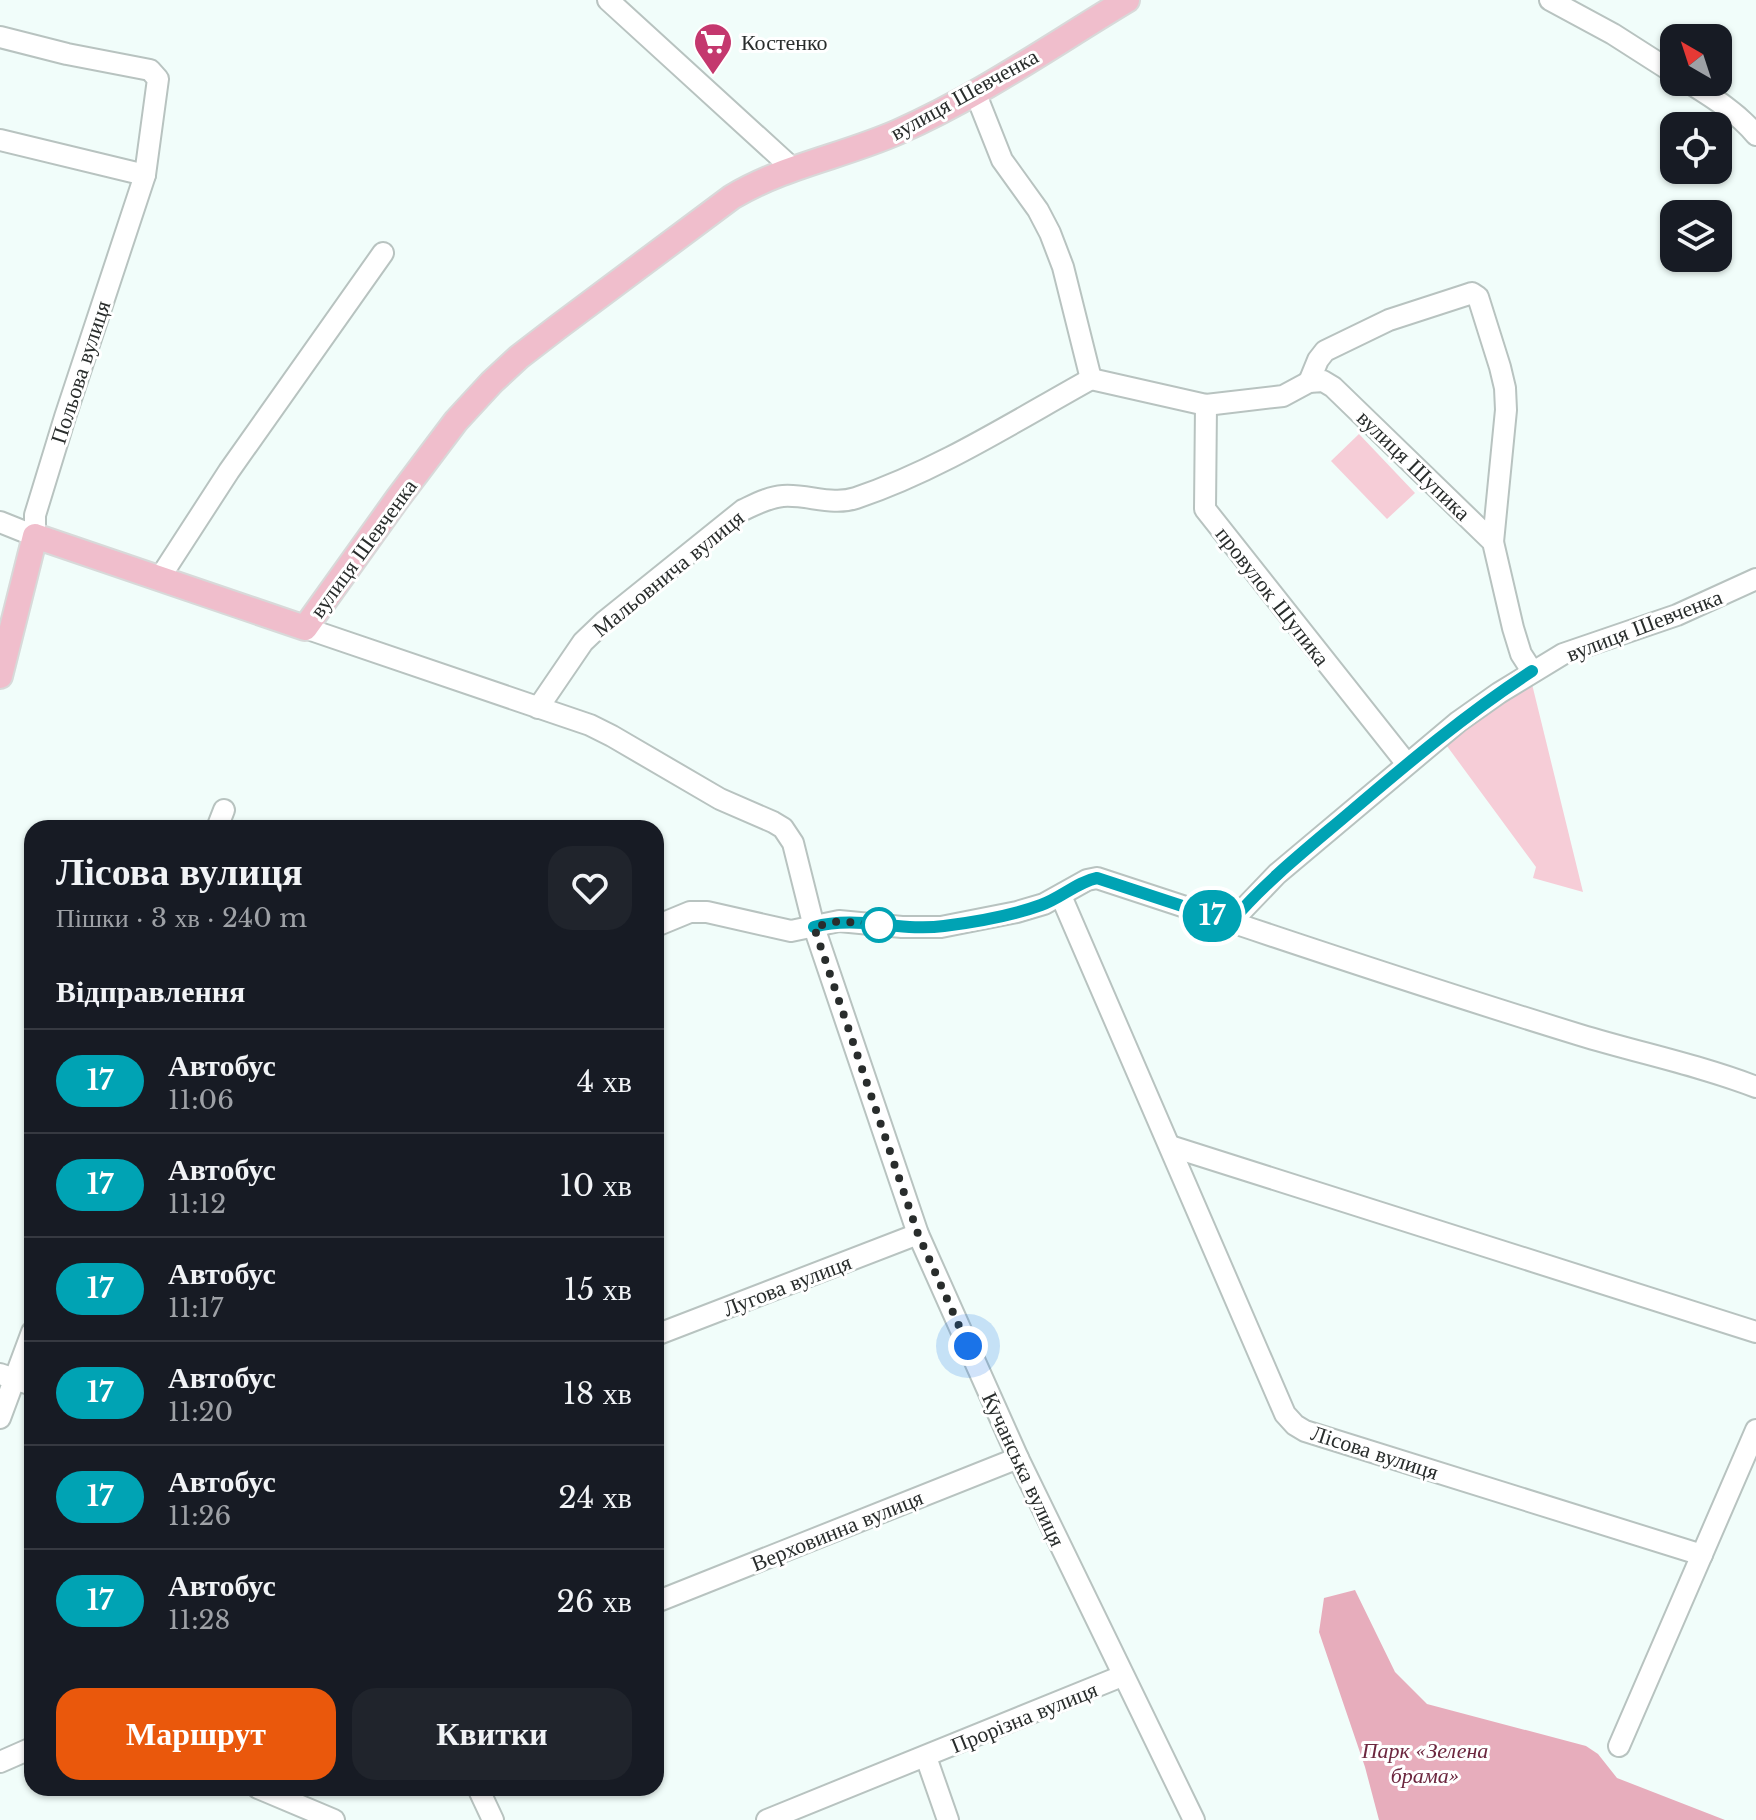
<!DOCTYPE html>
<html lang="uk">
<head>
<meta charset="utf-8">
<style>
  :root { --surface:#171b24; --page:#20242c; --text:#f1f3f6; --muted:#9ea1a6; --line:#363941; --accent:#ea580c }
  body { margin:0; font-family:"Libre Baskerville",serif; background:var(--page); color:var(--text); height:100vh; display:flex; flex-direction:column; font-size:30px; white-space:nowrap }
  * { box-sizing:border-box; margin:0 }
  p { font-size:26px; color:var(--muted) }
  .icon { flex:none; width:44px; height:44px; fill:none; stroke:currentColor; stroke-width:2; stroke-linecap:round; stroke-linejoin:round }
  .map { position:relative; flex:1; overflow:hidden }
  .details { position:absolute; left:24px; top:820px; width:640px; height:976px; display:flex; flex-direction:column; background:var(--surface); border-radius:24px; box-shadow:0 2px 6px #0004 }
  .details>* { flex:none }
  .badge { padding:0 16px; border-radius:26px; font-size:28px; line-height:52px }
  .needle { width:52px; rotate:321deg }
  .fabs { position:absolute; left:1660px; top:24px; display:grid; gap:16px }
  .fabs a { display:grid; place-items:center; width:72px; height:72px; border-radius:16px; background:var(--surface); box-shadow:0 2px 6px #0004; font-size:40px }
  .you { position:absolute; width:40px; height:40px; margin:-20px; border:6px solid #fff; border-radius:50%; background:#1a73e8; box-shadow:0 0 0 12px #1a73e833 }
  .map>.badge { position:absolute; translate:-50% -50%; box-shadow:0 0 0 4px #fff }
  h2 { padding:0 32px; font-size:30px; line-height:72px }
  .round { display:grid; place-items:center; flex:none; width:84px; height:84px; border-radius:24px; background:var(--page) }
  .head { display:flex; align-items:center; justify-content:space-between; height:136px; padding:0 32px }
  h1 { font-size:38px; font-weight:600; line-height:60px }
  .button { display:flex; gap:16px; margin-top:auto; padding:16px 32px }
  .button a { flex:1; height:92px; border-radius:24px; background:var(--accent); color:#fff; font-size:32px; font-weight:600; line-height:92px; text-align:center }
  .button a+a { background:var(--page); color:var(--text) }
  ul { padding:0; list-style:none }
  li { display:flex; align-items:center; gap:24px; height:104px; padding:0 32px; border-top:2px solid var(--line) }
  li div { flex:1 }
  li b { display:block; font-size:30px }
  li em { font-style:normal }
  li .badge { min-width:88px; font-weight:700; text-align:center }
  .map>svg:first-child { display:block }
</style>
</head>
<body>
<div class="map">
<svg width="1756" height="1820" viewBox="0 0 1756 1820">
  <rect width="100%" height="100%" fill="#f1fdfa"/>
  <!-- green -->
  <g fill="#f6cdd7">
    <polygon points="1359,434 1415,493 1387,519 1331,461"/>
    <polygon points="1531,680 1583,892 1533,878 1536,867 1444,742"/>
  </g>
  <!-- forest -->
  <polygon fill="#e7adbc" points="1355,1590 1395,1672 1427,1704 1586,1746 1598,1754 1617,1778 1725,1820 1379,1820 1365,1767 1319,1632 1324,1598"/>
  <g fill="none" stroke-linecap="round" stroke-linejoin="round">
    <defs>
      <g id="minor">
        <polyline points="608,0 792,168"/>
        <polyline points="1550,0 1613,34 1674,73"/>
        <polyline points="0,37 67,54 150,70 158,79 145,175 65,417 35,515 35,536 0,522"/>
        <path d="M1688,82C1712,97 1738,113 1756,135"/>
        <polyline points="975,92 1002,160 1038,210 1050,233 1063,267 1091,379"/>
        <polyline points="0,140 145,175"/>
        <polyline points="1091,379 1206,405 1283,396 1309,382 1323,381 1333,387 1493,542 1513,628 1521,654 1532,671"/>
        <polyline points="1309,382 1318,360 1325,351 1389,320 1466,295 1472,293 1478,297 1500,367 1505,388 1506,410 1493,542"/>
        <polyline points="1206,405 1205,509 1407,764"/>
        <polyline points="159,579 229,471 383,253"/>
        <polyline points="305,628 590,725 612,736 720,799 773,822 783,828 793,843 814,927 918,1234 1018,1458 1194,1820"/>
        <path d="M538,708L583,642L605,621L743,510C756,504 769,497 783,496C807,494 832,506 856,498C939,470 1015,421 1091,379"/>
        <polyline points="217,828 224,810"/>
        <polyline points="1061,896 1285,1414 1295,1425 1305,1431 1702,1555"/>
        <path d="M1231,922C1347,961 1463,999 1580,1035C1639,1053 1699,1065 1756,1087"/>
        <polyline points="656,926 690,912 707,912 791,931 839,921 902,927 941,927 1017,912 1044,904 1087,880 1097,878 1231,922 1277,874 1458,722 1499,693 1563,654 1677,615 1756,579"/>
        <polyline points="1170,1146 1756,1332"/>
        <polyline points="656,1335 918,1234"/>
        <polyline points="0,1374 32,1385"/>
        <polyline points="0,1418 32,1332"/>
        <polyline points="656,1602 1018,1458"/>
        <polyline points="1619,1746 1756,1430"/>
        <polyline points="926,1757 948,1820"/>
        <polyline points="0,1762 32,1748"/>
        <polyline points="258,1788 334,1820"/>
        <polyline points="478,1788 493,1820"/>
        <polyline points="767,1820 1122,1676"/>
      </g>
      <path id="major" d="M0,676L35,536L305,628L398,498L456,421L492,382L519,357L558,327L732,197C786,165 841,157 898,132C978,97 1052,45 1127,0"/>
    </defs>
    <!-- minor casing -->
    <use href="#minor" stroke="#b8c3c0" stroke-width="24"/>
    <!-- major casing -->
    <use href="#major" stroke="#d8d9d9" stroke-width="28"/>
    <!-- minor -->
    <use href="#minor" stroke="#fff" stroke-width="20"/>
    <!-- major -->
    <use href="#major" stroke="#f0becc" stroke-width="24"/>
  </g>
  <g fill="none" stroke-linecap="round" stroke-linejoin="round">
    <defs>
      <path id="line" d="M814,927C857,915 900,932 944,926C976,922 1011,916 1041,905C1061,898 1077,882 1097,878L1231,922C1266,881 1308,848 1348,814C1408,763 1466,714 1532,671"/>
    </defs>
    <!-- line casing -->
    <use href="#line" stroke="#fff" stroke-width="18"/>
    <!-- line -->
    <use href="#line" stroke="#00a3b4" stroke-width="12"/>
    <!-- walk -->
    <polyline stroke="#292d2c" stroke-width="8" stroke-dasharray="0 14.4" points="879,925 839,921 814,927 918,1234 968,1346"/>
  </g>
  <!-- icons -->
  <defs>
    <symbol id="supermarket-pin" viewBox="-11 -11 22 30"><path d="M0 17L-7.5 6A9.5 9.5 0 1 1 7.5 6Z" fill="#c4386e" stroke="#fff"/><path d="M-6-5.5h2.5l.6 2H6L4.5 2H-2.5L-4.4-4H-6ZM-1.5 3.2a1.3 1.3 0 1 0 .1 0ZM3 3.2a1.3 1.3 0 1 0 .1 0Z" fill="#fff"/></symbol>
  </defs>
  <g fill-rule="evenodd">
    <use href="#supermarket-pin" x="691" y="20" width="44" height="60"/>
  </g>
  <!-- markers -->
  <circle fill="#fff" stroke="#00a3b4" stroke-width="4" cx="879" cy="925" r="16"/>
  <g text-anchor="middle" stroke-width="6" stroke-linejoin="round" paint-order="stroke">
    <!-- poi labels -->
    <g font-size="22" fill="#292d2c" stroke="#fff" text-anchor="start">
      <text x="741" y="50">Костенко</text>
    </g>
    <!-- street labels -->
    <g font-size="22" fill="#292d2c" stroke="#fff">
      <text transform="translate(964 94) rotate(-29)" y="8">вулиця Шевченка</text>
      <text transform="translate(80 372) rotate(-72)" y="8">Польова вулиця</text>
      <text transform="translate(1414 465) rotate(44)" y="8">вулиця Шупика</text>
      <text transform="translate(363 548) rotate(-54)" y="8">вулиця Шевченка</text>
      <text transform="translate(668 573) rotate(-39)" y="8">Мальовнича вулиця</text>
      <text transform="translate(1273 596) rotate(52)" y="8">провулок Шупика</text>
      <text transform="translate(1644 625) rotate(-21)" y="8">вулиця Шевченка</text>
      <text transform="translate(787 1285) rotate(-21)" y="8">Лугова вулиця</text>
      <text transform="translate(1375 1452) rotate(18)" y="8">Лісова вулиця</text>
      <text transform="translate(1024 1469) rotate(65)" y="8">Кучанська вулиця</text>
      <text transform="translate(837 1530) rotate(-22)" y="8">Верховинна вулиця</text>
      <text transform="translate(1024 1717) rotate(-22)" y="8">Прорізна вулиця</text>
    </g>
    <!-- park labels -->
    <g font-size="22" font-style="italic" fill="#6c273f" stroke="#fff">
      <text x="1425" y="1758">Парк «Зелена<tspan x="1425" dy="25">брама»</tspan></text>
    </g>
  </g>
</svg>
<div class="fabs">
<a><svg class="needle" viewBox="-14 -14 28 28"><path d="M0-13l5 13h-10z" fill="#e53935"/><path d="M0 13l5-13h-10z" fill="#9ea1a6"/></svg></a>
<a><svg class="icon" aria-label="locate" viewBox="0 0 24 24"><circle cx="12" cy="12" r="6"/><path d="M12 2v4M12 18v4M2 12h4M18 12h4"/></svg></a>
<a><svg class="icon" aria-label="layers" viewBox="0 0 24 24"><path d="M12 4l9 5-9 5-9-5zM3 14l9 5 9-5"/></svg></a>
</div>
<div class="you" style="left:968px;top:1346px"></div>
<b class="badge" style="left:1212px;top:916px;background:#00a3b4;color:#fff">17</b>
<section class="details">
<div class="head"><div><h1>Лісова вулиця</h1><p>Пішки · 3 хв · 240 m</p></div><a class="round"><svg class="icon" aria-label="heart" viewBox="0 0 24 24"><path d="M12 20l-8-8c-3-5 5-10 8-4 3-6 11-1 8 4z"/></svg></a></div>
<h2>Відправлення</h2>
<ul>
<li><span class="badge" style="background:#00a3b4;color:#fff">17</span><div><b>Автобус</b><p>11:06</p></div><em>4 хв</em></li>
<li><span class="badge" style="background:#00a3b4;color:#fff">17</span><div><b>Автобус</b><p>11:12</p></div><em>10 хв</em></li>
<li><span class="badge" style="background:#00a3b4;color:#fff">17</span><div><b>Автобус</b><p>11:17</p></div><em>15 хв</em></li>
<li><span class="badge" style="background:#00a3b4;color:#fff">17</span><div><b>Автобус</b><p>11:20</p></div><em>18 хв</em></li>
<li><span class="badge" style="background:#00a3b4;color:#fff">17</span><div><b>Автобус</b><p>11:26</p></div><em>24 хв</em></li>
<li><span class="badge" style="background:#00a3b4;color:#fff">17</span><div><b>Автобус</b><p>11:28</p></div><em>26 хв</em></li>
</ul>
<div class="button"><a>Маршрут</a><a>Квитки</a></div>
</section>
</div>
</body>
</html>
